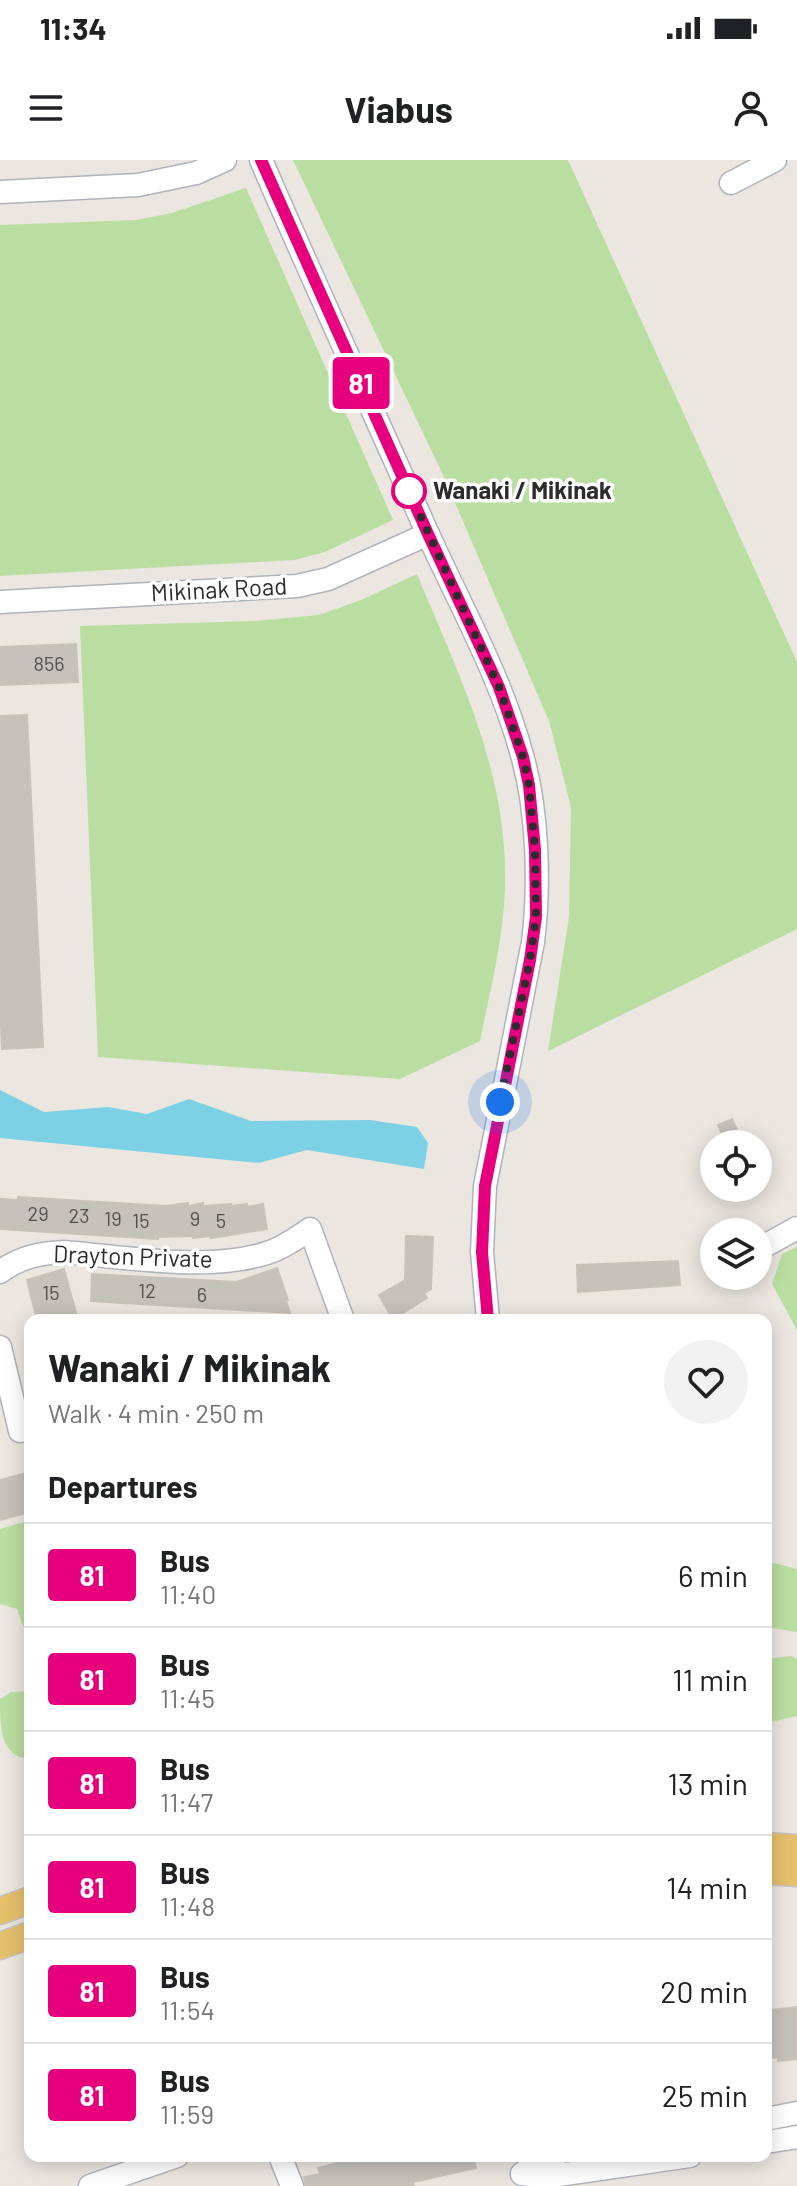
<!DOCTYPE html>
<html lang="en">
<head>
<meta charset="utf-8">
<style>
  :root { --surface:#fff; --page:#f2f2f2; --text:#202124; --muted:#757577; --line:#e0e0e0 }
  body { margin:0; font-family:Barlow,sans-serif; background:var(--page); color:var(--text); height:100vh; display:flex; flex-direction:column; font-size:30px; white-space:nowrap }
  * { box-sizing:border-box; margin:0 }
  p { font-size:26px; color:var(--muted) }
  .icon { flex:none; width:44px; height:44px; fill:none; stroke:currentColor; stroke-width:2; stroke-linecap:round; stroke-linejoin:round }
  .map { position:relative; flex:1; overflow:hidden }
  .drawer { position:absolute; left:24px; top:1154px; width:748px; height:848px; display:flex; flex-direction:column; background:var(--surface); border-radius:16px; box-shadow:0 4px 20px #0003 }
  .drawer>* { flex:none }
  .badge { padding:0 16px; border-radius:6px; font-size:28px; line-height:52px }
  .tools { position:absolute; left:700px; top:970px; display:grid; gap:16px }
  .tools a { display:grid; place-items:center; width:72px; height:72px; border-radius:50%; background:var(--surface); box-shadow:0 4px 20px #0003; font-size:40px }
  .you { position:absolute; width:40px; height:40px; margin:-20px; border:6px solid #fff; border-radius:50%; background:#1a73e8; box-shadow:0 0 0 12px #1a73e833 }
  .map>.badge { position:absolute; translate:-50% -50%; box-shadow:0 0 0 4px #fff }
  h2 { padding:0 24px; font-size:30px; line-height:72px }
  .round { display:grid; place-items:center; flex:none; width:84px; height:84px; border-radius:42px; background:var(--page) }
  .summary { display:flex; align-items:center; justify-content:space-between; height:136px; padding:0 24px }
  h1 { font-size:38px; font-weight:700; line-height:60px }
  ul { padding:0; list-style:none }
  li { display:flex; align-items:center; gap:24px; height:104px; padding:0 24px; border-top:2px solid var(--line) }
  li div { flex:1 }
  li b { display:block; font-size:30px }
  li em { font-style:normal }
  li .badge { min-width:88px; font-weight:700; text-align:center }
  .status { display:flex; justify-content:space-between; align-items:center; height:56px; padding:0 40px; background:var(--surface); direction:ltr }
  .status svg { height:22px; fill:currentColor }
  header { display:flex; justify-content:space-between; align-items:center; height:104px; padding:0 24px; background:var(--surface); font-size:36px; font-weight:700 }
  .map>svg:first-child { display:block }
</style>
</head>
<body>
<div class="status"><b>11:34</b><svg viewBox="0 0 49 12"><path d="M0 12V9h3v3zM5 12V6h3v6zM10 12V3h3v9zM15 12V0h3v12zM26 1h20v11H26zM47 4h2v5h-2z"/></svg></div>
<header><svg class="icon" aria-label="menu" viewBox="0 0 24 24"><path d="M4 6h16M4 12h16M4 18h16"/></svg>Viabus<svg class="icon" aria-label="person" viewBox="0 0 24 24"><circle cx="12" cy="8" r="4"/><path d="M4 21q1-7 8-7t8 7"/></svg></header>
<div class="map">
<svg width="797" height="2026" viewBox="0 0 797 2026">
  <rect width="100%" height="100%" fill="#ece6e0"/>
  <!-- green -->
  <g fill="#badea1">
    <polygon points="293,0 568,0 797,502 797,769 548,891 569,757 571,647 549,561 443,315"/>
    <polygon points="246,28 393,360 325,392 295,400 0,416 0,65 136,60 172,53"/>
    <path d="M417,414C460,518 509,614 505,730C503,781 490,831 480,881L400,919L98,897L80,466L255,461L319,455L361,440Z"/>
    <polygon points="797,1087 797,1170 772,1124 782,1094"/>
    <polygon points="30,1360 30,1485 17,1449 0,1444 0,1369"/>
    <polygon points="766,1401 797,1409 797,1472 766,1467"/>
    <polygon points="791,1496 797,1499 797,1556 766,1563 766,1499"/>
    <path d="M26,1531L30,1534V1599C0,1597 0,1568 0,1539L11,1532Z"/>
  </g>
  <!-- water -->
  <polygon fill="#7cd1e5" points="0,930 44,952 108,947 147,954 189,939 251,961 370,960 417,967 428,983 424,1009 307,990 259,1003 0,978"/>
  <!-- building -->
  <g fill="#c5c1bb" stroke="#c8c2b9" stroke-width="2">
    <polygon points="76,484 78,522 0,525 0,487"/>
    <polygon points="27,555 43,887 2,889 0,844 0,556"/>
    <polygon points="732,959 739,975 725,981 718,965"/>
    <polygon points="18,1037 166,1046 188,1043 188,1046 203,1043 203,1046 231,1044 231,1046 247,1044 247,1047 263,1044 267,1069 211,1078 211,1076 193,1078 192,1076 158,1077 158,1079 0,1069 0,1039 18,1040"/>
    <polygon points="406,1076 433,1077 431,1129 424,1133 427,1138 393,1159 379,1135 405,1120"/>
    <polygon points="678,1101 680,1125 578,1132 577,1105"/>
    <polygon points="277,1108 288,1140 286,1141 290,1153 91,1141 92,1114 237,1122"/>
    <polygon points="64,1109 78,1160 37,1160 27,1120"/>
    <polygon points="30,1312 30,1352 0,1360 0,1320"/>
    <polygon points="797,1847 797,1899 778,1901 778,1897 766,1899 766,1856 772,1855 772,1850"/>
    <polygon points="347,1996 473,1996 476,2008 413,2022 414,2026 306,2026 304,2017 320,2014 318,2008 348,2000"/>
  </g>
  <g fill="none" stroke-linecap="round" stroke-linejoin="round">
    <defs>
      <g id="minor">
        <path d="M261,0C315,125 372,248 427,372C460,445 501,517 522,595C538,651 540,725 533,782L485,1026L482,1092L488,1160"/>
        <polyline points="731,23 775,0"/>
        <polyline points="0,32 138,25 196,13 225,0"/>
        <polyline points="0,442 297,426 328,419 428,374"/>
        <polyline points="768,1084 797,1068"/>
        <path d="M0,1112C20,1097 40,1093 64,1092C127,1097 207,1112 267,1093C283,1088 297,1078 310,1069L343,1160"/>
        <polyline points="0,1187 20,1271"/>
        <polyline points="766,1959 797,1953"/>
        <polyline points="766,1982 797,1977"/>
        <polyline points="280,1996 292,2026"/>
        <polyline points="522,2014 545,2017 690,1996"/>
        <polyline points="522,2014 540,2000 556,1996"/>
        <polyline points="90,2026 177,1996"/>
      </g>
      <g id="major">
        <polyline points="766,1686 797,1688"/>
        <polyline points="766,1711 797,1713"/>
        <polyline points="0,1751 30,1740"/>
        <polyline points="0,1786 30,1775"/>
      </g>
    </defs>
    <!-- minor casing -->
    <use href="#minor" stroke="#b0b3bb" stroke-width="25"/>
    <!-- major casing -->
    <use href="#major" stroke="#c4c4c4" stroke-width="29"/>
    <!-- minor -->
    <use href="#minor" stroke="#fff" stroke-width="22"/>
    <!-- major -->
    <use href="#major" stroke="#e5c06c" stroke-width="26"/>
  </g>
  <g fill="none" stroke-linecap="round" stroke-linejoin="round">
    <defs>
      <polyline id="line" points="261,0 428,374 499,527 523,597 529,625 535,690 536,757 530,800 485,1026 482,1092 488,1160"/>
    </defs>
    <!-- line casing -->
    <use href="#line" stroke="#fff" stroke-width="18"/>
    <!-- line -->
    <use href="#line" stroke="#e6007e" stroke-width="12"/>
    <!-- walk -->
    <polyline stroke="#2c2c2c" stroke-width="8" stroke-dasharray="0 14.4" points="409,331 499,527 523,597 529,625 535,690 536,757 530,800 500,942"/>
  </g>
  <!-- markers -->
  <circle fill="#fff" stroke="#e6007e" stroke-width="4" cx="409" cy="331" r="16"/>
  <g text-anchor="middle" stroke-width="7" stroke-linejoin="round" paint-order="stroke">
    <!-- number labels -->
    <g font-size="20" fill="#525150">
      <text x="49" y="511">856</text>
      <text x="38" y="1061">29</text>
      <text x="79" y="1063">23</text>
      <text x="113" y="1066">19</text>
      <text x="195" y="1066">9</text>
      <text x="141" y="1068">15</text>
      <text x="221" y="1068">5</text>
      <text x="147" y="1138">12</text>
      <text x="51" y="1140">15</text>
      <text x="202" y="1142">6</text>
    </g>
    <!-- stop labels -->
    <g font-size="24" font-weight="bold" fill="#2c2c2c" stroke="#fff" text-anchor="start">
      <text x="433" y="339">Wanaki / Mikinak</text>
    </g>
    <!-- street labels -->
    <g font-size="24" fill="#2c2c2c" stroke="#fff">
      <text transform="translate(219 430) rotate(-3)" y="8">Mikinak Road</text>
      <text transform="translate(133 1097) rotate(2)" y="8">Drayton Private</text>
    </g>
  </g>
</svg>
<div class="tools">
<a><svg class="icon" aria-label="locate" viewBox="0 0 24 24"><circle cx="12" cy="12" r="6"/><path d="M12 2v4M12 18v4M2 12h4M18 12h4"/></svg></a>
<a><svg class="icon" aria-label="layers" viewBox="0 0 24 24"><path d="M12 4l9 5-9 5-9-5zM3 14l9 5 9-5"/></svg></a>
</div>
<div class="you" style="left:500px;top:942px"></div>
<b class="badge" style="left:361px;top:223px;background:#e6007e;color:#fff">81</b>
<section class="drawer">
<div class="summary"><div><h1>Wanaki / Mikinak</h1><p>Walk · 4 min · 250 m</p></div><a class="round"><svg class="icon" aria-label="heart" viewBox="0 0 24 24"><path d="M12 20l-8-8c-3-5 5-10 8-4 3-6 11-1 8 4z"/></svg></a></div>
<h2>Departures</h2>
<ul>
<li><span class="badge" style="background:#e6007e;color:#fff">81</span><div><b>Bus</b><p>11:40</p></div><em>6 min</em></li>
<li><span class="badge" style="background:#e6007e;color:#fff">81</span><div><b>Bus</b><p>11:45</p></div><em>11 min</em></li>
<li><span class="badge" style="background:#e6007e;color:#fff">81</span><div><b>Bus</b><p>11:47</p></div><em>13 min</em></li>
<li><span class="badge" style="background:#e6007e;color:#fff">81</span><div><b>Bus</b><p>11:48</p></div><em>14 min</em></li>
<li><span class="badge" style="background:#e6007e;color:#fff">81</span><div><b>Bus</b><p>11:54</p></div><em>20 min</em></li>
<li><span class="badge" style="background:#e6007e;color:#fff">81</span><div><b>Bus</b><p>11:59</p></div><em>25 min</em></li>
</ul>
</section>
</div>
</body>
</html>
